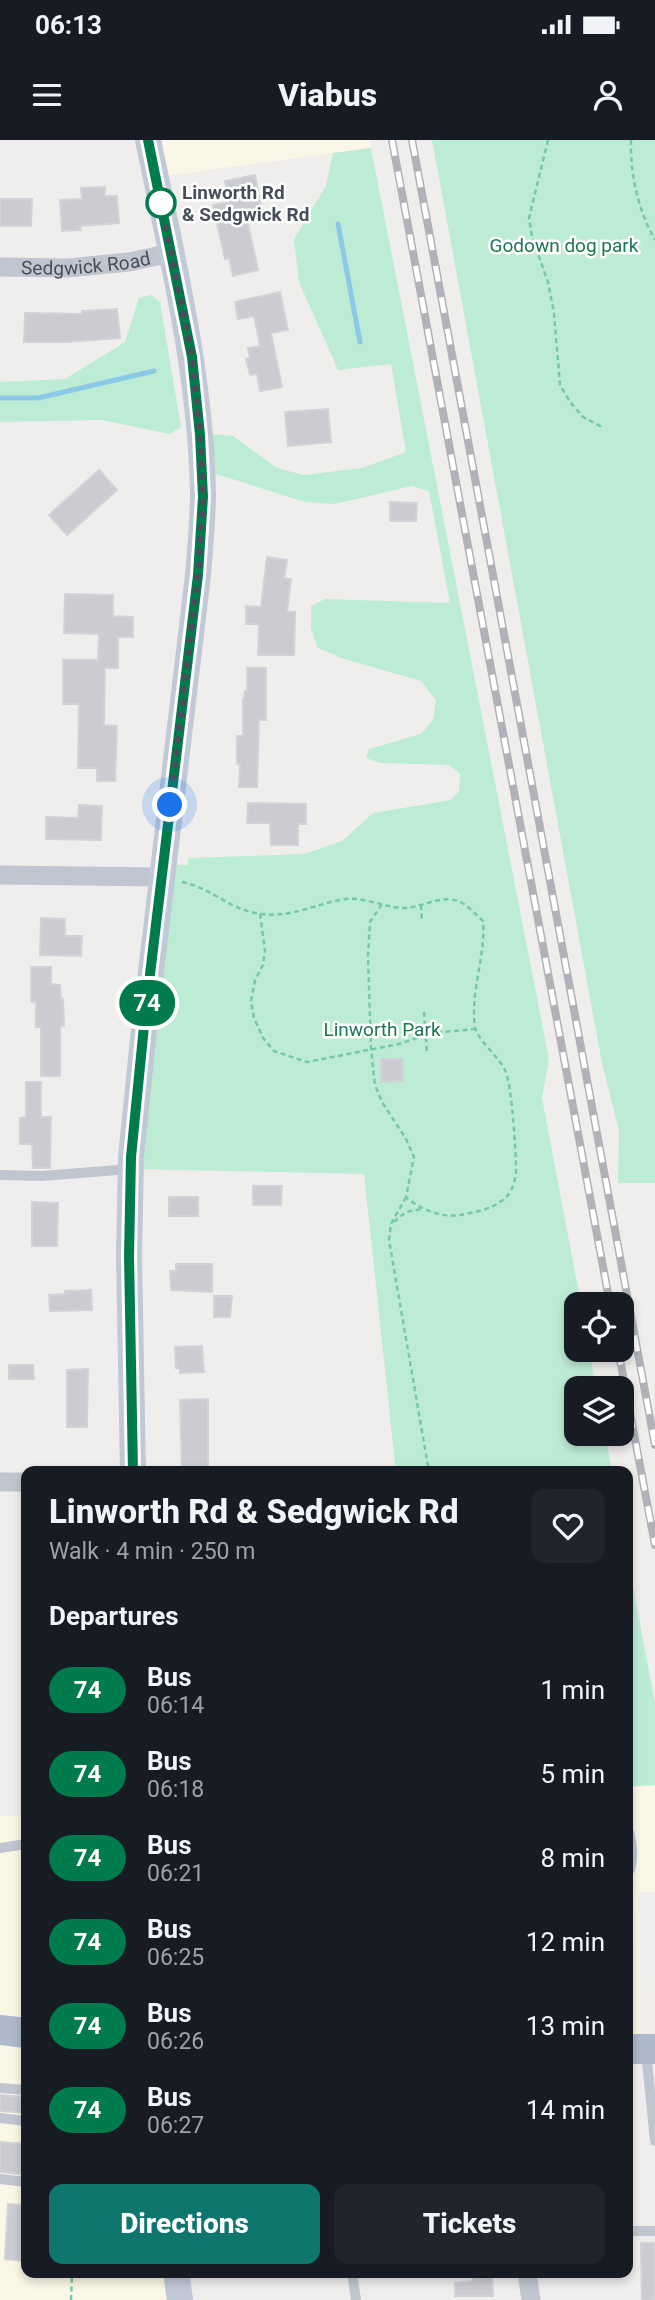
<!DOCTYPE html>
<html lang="en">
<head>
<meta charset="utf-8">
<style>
  :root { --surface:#171b24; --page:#20242c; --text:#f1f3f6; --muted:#9ea1a6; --accent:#0f766e }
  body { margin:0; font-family:Roboto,sans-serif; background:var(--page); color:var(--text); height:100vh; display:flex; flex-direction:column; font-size:26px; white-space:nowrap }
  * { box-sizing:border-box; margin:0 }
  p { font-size:23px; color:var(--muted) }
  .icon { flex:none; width:38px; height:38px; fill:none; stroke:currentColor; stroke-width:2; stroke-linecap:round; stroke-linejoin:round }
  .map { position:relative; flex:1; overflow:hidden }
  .sheet { position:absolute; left:21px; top:1326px; width:612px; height:812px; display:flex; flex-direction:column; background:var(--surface); border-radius:14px; box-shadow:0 4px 10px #0003 }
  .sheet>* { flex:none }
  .badge { padding:0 14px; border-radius:23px; font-size:24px; line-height:46px }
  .fabs { position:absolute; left:564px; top:1152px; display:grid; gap:14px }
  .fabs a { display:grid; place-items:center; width:70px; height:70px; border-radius:14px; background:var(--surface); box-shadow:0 4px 10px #0003; font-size:35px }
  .you { position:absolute; width:35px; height:35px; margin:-18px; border:5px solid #fff; border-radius:50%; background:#1a73e8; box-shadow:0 0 0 10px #1a73e833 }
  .map>.badge { position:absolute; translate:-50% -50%; box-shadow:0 0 0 4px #fff }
  h2 { padding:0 28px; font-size:26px; line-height:63px }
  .round { display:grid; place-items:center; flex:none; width:74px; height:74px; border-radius:14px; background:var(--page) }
  .summary { display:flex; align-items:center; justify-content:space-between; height:119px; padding:0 28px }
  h1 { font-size:33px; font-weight:800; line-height:52px }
  .button { display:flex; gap:14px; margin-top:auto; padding:14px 28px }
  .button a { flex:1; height:80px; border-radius:14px; background:var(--accent); color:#fff; font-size:28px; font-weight:800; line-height:80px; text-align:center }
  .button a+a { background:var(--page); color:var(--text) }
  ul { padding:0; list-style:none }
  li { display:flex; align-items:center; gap:21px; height:84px; padding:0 28px }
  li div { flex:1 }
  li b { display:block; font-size:26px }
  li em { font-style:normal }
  li .badge { min-width:77px; font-weight:700; text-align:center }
  .status { display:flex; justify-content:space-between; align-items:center; height:49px; padding:0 35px; background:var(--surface); direction:ltr }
  .status svg { height:19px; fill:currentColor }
  header { display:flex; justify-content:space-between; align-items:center; height:91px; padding:0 28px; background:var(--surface); font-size:32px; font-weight:800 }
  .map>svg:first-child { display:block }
</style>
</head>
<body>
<div class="status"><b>06:13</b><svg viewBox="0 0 49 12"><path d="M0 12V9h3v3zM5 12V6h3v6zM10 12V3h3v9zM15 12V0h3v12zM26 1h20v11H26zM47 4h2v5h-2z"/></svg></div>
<header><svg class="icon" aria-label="menu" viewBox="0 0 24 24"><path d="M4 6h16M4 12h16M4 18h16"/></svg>Viabus<svg class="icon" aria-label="person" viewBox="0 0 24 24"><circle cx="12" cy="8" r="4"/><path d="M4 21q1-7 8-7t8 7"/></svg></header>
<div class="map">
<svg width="655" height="2160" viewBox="0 0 655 2160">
  <rect width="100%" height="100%" fill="#f0eeed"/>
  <!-- commercial -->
  <g fill="#fbf7e7">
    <polygon points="147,0 370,0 371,8 156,37"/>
    <polygon points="655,1645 655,1752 639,1752 641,1912 628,1912 628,1647"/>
    <polygon points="0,1676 26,1676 26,2133 174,2133 178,2160 0,2160"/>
  </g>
  <!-- green -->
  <g fill="#bdecd5">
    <polygon points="432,0 655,0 655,1043 618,1043 619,991 602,923"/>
    <polygon points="371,8 549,919 542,958 581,1164 576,1164 576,1209 589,1209 596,1248 576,1248 576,1293 605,1293 612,1332 396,1332 364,1034 135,1029 171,724 187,725 189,718 304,714 342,701 373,673 451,660 459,651 460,634 449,625 380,623 366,618 369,609 421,594 433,580 436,560 421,541 344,519 318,508 311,489 311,466 325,459 450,463 429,351 412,346 335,364 305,362 213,333 210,294 233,296 277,328 304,335 362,328 406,312 391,224 338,230 299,142 294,99 326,46 333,13"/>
    <polygon points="151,155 160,162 181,287 170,294 101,280 0,282 0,242 65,239 125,202 139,158"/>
    <polygon points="628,1420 655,1563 655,1645 628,1647"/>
  </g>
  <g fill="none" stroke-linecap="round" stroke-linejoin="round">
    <!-- stream -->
    <g stroke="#8cc9e7" stroke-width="5">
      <polyline points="338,84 360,202"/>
      <polyline points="0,258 38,258 154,231"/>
    </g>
  </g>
  <!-- building -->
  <g fill="#caccd2" stroke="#d2d3d9" stroke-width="2">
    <polygon points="255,35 262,72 246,75 258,130 233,136 229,118 225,119 213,65 229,62 225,41"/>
    <polygon points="105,47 105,56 117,56 119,83 80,86 81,90 62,91 60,60 82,59 81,48"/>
    <polygon points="0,59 32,59 31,86 0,86"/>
    <polygon points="280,152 288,190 271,193 282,247 260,251 257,234 250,235 246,219 250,218 248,208 260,206 254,176 238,179 235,162"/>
    <polygon points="117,169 120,198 65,202 24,202 25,173 82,174 82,171"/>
    <polygon points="328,269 331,302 288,306 285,272"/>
    <polygon points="99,330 117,350 67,395 49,375"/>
    <polygon points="390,362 417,363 416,381 390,381"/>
    <polygon points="267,417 287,420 284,438 291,439 287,472 295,472 294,515 258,515 259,484 246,484 246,466 261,467"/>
    <polygon points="65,454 113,455 113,476 133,477 133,497 118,497 118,528 105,528 104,585 117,586 115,641 97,641 97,628 78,628 79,564 63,564 63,520 98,520 99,494 64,493"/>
    <polygon points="247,528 266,528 266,580 259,580 257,647 239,647 240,624 237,624 237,596 243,596 243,559 244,559 245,551 247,551"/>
    <polygon points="248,663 306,664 306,684 298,684 298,705 271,705 270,683 247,683"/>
    <polygon points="79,665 102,666 101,700 46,699 46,677 78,678"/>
    <polygon points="41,778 65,779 65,796 82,796 81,816 40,815"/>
    <polygon points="31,827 51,827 51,844 60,845 61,860 63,859 64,886 60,886 60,936 41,936 41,887 36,887 36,862 31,862"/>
    <polygon points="381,919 403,919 403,941 381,942"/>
    <polygon points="26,942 41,942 41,977 51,977 50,1028 33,1028 32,1004 20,1004 20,978 26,977"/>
    <polygon points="253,1046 282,1046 281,1065 253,1065"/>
    <rect x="169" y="1057" width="29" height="19"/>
    <polygon points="32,1062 58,1063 57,1106 32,1106"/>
    <polygon points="176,1124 212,1124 212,1152 171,1150 170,1131 176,1131"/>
    <polygon points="91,1150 92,1170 50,1171 49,1155 65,1154 65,1151"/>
    <polygon points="214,1156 232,1156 230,1177 214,1177"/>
    <polygon points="202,1206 204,1232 180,1233 180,1228 176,1228 175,1207"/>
    <polygon points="9,1225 33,1225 34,1239 9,1239"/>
    <polygon points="88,1229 87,1287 67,1287 67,1230"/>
    <polygon points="208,1259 208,1332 182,1332 180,1260"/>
    <polygon points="0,1955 26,1957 26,1973 0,1971"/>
    <polygon points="0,2002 26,2004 26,2035 0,2032"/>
    <polygon points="8,2064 26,2065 26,2121 5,2119"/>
    <polygon points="641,2103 655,2103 655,2160 642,2160"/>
    <polygon points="473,2135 492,2135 493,2156 455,2156 455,2143 473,2141"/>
  </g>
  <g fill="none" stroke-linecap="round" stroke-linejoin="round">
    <!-- path -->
    <g stroke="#77c8aa" stroke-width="2.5" stroke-dasharray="5 3.5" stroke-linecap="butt">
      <polyline points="548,0 529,78 532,97 548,142 554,173 560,245 570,262 583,277 602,287"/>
      <path d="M631,0C630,34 638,70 655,100"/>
      <path d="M182,742C212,748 231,771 262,774C292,778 317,763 346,759C366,757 385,768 405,768C423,767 440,755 458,761C467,764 476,775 483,781C486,816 470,851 475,887C477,899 498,916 505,930C512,946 516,1010 516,1030C516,1038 513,1049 508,1055C496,1069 476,1072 460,1075C442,1078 419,1069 406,1057L414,1017L406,999L382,962L375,945L371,909L368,816L370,782L382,764"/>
      <polyline points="421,765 422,782"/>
      <polyline points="260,774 265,811 263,825 255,840 251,861 254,878 263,898 274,911 307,922 399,904 431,893 475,889"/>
      <polyline points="424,872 427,914"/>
      <polyline points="406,1057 391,1084 389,1100 429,1332"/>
      <polyline points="394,1082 406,1072 422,1069"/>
      <polyline points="71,2160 72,2133"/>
    </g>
    <!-- lane -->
    <g stroke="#bfc6cf" stroke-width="10">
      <polyline points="0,1035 42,1036 130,1029"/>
      <path d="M628,1689C632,1702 635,1721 628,1733"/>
      <polyline points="0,1708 26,1704"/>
      <polyline points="646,1911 655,2001"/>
      <polyline points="0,1948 26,1950"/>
      <polyline points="0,1978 26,1981"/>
      <polyline points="0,2039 26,2042"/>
      <polyline points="628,2091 655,2091"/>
      <polyline points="352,2133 356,2160"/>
    </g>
    <!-- street -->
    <g stroke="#bfc6cf" stroke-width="19">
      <path id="s1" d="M0,127L68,128L129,122L171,113"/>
      <polyline points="0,735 162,737"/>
      <polyline points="0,1342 26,1342"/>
      <polyline points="527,2133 531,2160"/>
    </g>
    <!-- secondary -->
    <g stroke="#c1c8d6" stroke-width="26">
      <path d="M133,1332L129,1116L131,1017L143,899L198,435C200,408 203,381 203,354C201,234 172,117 148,0"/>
      <polyline points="176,2133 180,2160"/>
    </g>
    <!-- primary -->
    <g stroke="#aeb9cb" stroke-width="30">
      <polyline points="0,1890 26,1893"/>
      <polyline points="628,1909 655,1909"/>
    </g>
    <defs>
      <g id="rail">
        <polyline points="392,0 610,1164"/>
        <polyline points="412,0 655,1305"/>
        <polyline points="618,1209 655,1405"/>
      </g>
    </defs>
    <!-- rail casing -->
    <use href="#rail" stroke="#b0b2b8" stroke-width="8"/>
    <!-- rail -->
    <use href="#rail" stroke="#fff" stroke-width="5" stroke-dasharray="16" stroke-linecap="butt"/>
  </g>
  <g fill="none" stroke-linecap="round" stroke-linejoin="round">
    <defs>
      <polyline id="line" points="133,1332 129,1116 131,1017 145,876 198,435 203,357 200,295 192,217 148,0"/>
    </defs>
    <!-- line casing -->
    <use href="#line" stroke="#fff" stroke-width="16"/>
    <!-- line -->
    <use href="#line" stroke="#007b4b" stroke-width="10"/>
    <!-- walk -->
    <polyline stroke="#474e5a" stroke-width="7" stroke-dasharray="0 12.6" points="161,63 192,217 200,295 203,357 198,435 170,665"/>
  </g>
  <!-- markers -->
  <circle fill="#fff" stroke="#007b4b" stroke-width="3.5" cx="161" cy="63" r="14"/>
  <g text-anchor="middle" stroke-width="5" stroke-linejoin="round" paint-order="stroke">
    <!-- stop labels -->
    <g font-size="19" font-weight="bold" fill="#474e5a" stroke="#fff" text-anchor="start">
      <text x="182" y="59">Linworth Rd<tspan x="182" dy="22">&amp; Sedgwick Rd</tspan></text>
    </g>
    <!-- park labels -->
    <g font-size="19" fill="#1b7754" stroke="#fff">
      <text x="564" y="112">Godown dog park</text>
      <text x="382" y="896">Linworth Park</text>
    </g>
    <!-- street labels -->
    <g font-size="19" fill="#474e5a" stroke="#fff">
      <text dy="7" stroke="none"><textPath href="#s1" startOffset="86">Sedgwick Road</textPath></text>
    </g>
  </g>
</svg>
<div class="fabs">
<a><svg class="icon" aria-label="locate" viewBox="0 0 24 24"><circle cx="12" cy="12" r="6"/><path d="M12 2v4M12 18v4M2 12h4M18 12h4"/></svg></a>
<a><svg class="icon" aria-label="layers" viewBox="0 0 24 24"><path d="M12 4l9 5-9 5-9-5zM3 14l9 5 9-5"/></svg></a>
</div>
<div class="you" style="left:170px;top:665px"></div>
<b class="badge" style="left:147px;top:863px;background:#007b4b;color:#fff">74</b>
<section class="sheet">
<div class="summary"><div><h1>Linworth Rd &amp; Sedgwick Rd</h1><p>Walk · 4 min · 250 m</p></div><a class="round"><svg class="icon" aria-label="heart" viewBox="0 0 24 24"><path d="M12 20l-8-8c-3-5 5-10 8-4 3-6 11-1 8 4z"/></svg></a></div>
<h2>Departures</h2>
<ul>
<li><span class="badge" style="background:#007b4b;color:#fff">74</span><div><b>Bus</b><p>06:14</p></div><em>1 min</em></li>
<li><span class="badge" style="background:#007b4b;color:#fff">74</span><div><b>Bus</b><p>06:18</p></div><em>5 min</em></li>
<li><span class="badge" style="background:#007b4b;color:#fff">74</span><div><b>Bus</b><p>06:21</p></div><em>8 min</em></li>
<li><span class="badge" style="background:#007b4b;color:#fff">74</span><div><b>Bus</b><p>06:25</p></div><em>12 min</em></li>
<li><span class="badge" style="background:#007b4b;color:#fff">74</span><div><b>Bus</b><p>06:26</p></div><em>13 min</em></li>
<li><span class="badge" style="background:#007b4b;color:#fff">74</span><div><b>Bus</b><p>06:27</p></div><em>14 min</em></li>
</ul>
<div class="button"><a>Directions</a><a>Tickets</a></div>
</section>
</div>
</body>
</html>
